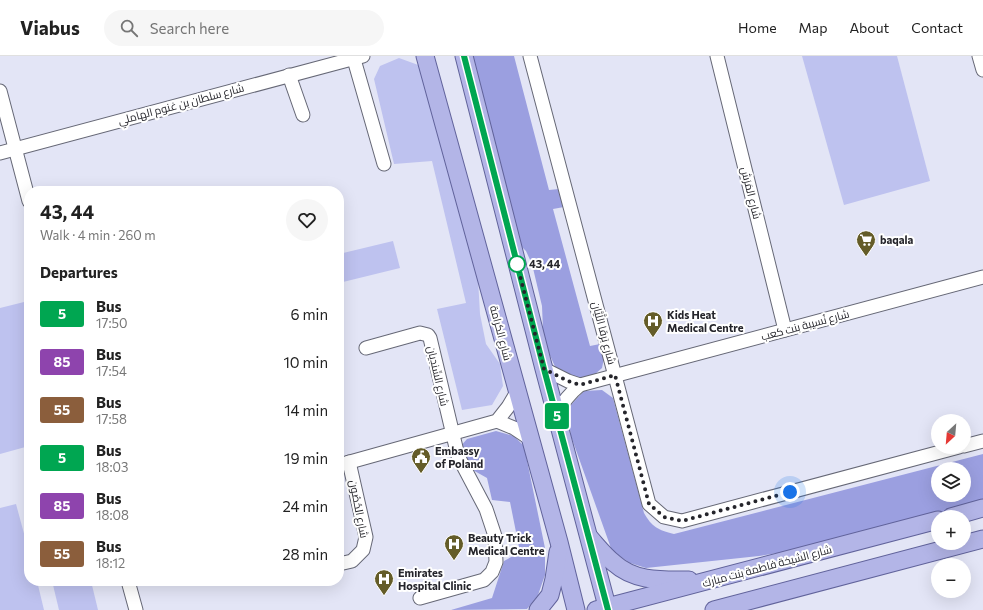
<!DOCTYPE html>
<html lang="en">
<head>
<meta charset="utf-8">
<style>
  :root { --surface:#fff; --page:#f6f6f6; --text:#222; --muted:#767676; --line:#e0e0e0 }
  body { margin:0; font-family:Commissioner,Cairo,sans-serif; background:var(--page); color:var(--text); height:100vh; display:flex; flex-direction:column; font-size:15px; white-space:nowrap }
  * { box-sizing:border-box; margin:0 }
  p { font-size:13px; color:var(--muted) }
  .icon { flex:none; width:22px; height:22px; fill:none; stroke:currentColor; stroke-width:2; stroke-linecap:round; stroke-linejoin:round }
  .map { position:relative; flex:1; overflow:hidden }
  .sheet { position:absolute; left:24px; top:130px; width:320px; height:400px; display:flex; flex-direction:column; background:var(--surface); border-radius:16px; box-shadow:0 4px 16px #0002 }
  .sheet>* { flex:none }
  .badge { padding:0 8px; border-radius:3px; font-size:14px; line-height:26px }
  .needle { width:26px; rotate:206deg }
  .buttons { position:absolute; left:931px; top:358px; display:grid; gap:8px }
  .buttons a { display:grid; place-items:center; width:40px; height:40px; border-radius:50%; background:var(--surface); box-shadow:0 4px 16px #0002; font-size:20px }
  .you { position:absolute; width:20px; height:20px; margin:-10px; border:3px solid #fff; border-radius:50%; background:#1a73e8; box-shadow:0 0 0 6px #1a73e833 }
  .map>.badge { position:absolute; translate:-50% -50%; box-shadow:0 0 0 2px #fff }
  h2 { padding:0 16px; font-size:15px; line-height:36px }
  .round { display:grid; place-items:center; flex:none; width:42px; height:42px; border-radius:21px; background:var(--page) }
  .overview { display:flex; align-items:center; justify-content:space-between; height:68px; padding:0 16px }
  h1 { font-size:19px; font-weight:700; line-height:30px }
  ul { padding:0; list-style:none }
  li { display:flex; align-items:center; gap:12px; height:48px; padding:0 16px }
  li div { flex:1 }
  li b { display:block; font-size:15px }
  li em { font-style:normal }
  li .badge { min-width:44px; font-weight:700; text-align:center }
  header { display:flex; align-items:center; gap:24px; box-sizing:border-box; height:56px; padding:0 20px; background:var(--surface); border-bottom:1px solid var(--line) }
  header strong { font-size:19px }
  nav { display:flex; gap:22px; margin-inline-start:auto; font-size:14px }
  .search { width:280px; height:36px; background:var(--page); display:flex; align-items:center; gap:10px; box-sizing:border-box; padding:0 14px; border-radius:22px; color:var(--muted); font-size:15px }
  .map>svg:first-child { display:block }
</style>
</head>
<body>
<header>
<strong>Viabus</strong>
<div class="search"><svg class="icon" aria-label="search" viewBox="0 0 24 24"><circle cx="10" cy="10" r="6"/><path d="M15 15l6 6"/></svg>Search here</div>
<nav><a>Home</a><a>Map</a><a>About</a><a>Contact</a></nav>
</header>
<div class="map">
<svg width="983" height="554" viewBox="0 0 983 554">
  <rect width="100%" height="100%" fill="#e3e5f6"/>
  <!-- green -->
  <g fill="#bec2ef">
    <polygon points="802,0 897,0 930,125 844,149"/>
    <polygon points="399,2 421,10 478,223 480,258 486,288 500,308 503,330 492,349 462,354 437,253 466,247 432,105 394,108 374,23 380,10"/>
    <polygon points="393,185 400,212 343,226 339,208 339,198"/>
    <polygon points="24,246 29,263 29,390 0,398 0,252"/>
    <polygon points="16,448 29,496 29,525 37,525 44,554 0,554 0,452"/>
    <polygon points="70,525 91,525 98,554 59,554 53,529"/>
  </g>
  <!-- forest -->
  <g fill="#9b9fe0" fill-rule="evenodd">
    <polygon points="472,0 514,0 549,134 559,133 564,151 553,153 590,290 600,288 604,302 602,312 594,319 583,323 568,321 557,315 548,295 543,274 542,250 532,208 526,195 519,188"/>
    <path d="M602,334L613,342L644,457C652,471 658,474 674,478L983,398V446L790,495L759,500L646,512L630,507L612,495L571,380L567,353L584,335ZM938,413H964V439H938Z"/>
    <polygon points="496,375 514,380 524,390 545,492 545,519 538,539 527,553 451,554 492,542 504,505 520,496 510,446 492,444 487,422 471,413 460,391 467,383"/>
  </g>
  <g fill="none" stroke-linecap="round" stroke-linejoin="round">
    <defs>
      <g id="minor">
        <polyline points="353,0 384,108"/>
        <polyline points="530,0 649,448 664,461 682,465 959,391"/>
        <polyline points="717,0 785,274"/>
        <polyline points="979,0 983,14"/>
        <polyline points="289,19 303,59"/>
        <polyline points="0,35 29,145"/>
        <polyline points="0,97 363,0"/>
        <polyline points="366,292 420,277 428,279 430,282 458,400 486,453 495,480 496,506 492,516 484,524 420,542"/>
        <polyline points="544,313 568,325 580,329"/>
        <path d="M556,358C563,346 569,338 580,329L983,221"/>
        <polyline points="497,365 514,372 529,382"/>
        <polyline points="964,390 983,385"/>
        <polyline points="339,409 497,365 508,351 517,336"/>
        <polyline points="339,508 352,505 363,494 366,481 349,406"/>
        <polyline points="128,525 136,554"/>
      </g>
      <g id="major">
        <polyline points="425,0 559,486 576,554"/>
        <polyline points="464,0 544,313 608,554"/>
        <polyline points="951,461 983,452"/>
        <path d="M590,482C598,491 605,500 614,507C635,526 662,524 689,524"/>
        <polyline points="538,554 550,539 554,523 558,496"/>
        <polyline points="596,554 938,464"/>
        <polyline points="714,554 983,483"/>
      </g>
    </defs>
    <!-- minor casing -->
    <use href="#minor" stroke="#666876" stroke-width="15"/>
    <!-- major casing -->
    <use href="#major" stroke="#61639b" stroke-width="19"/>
    <!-- minor -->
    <use href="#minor" stroke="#fff" stroke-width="13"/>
    <!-- major -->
    <use href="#major" stroke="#b3b5e7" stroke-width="17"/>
  </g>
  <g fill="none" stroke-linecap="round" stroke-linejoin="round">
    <defs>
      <polyline id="line" points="464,0 544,313 608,554"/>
    </defs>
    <!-- line casing -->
    <use href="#line" stroke="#fff" stroke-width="9"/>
    <!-- line -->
    <use href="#line" stroke="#00a651" stroke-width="6"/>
    <!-- walk -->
    <polyline stroke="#25252b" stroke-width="4" stroke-dasharray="0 7.2" points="517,208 544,313 568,325 580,329 615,319 649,448 664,461 682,465 790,436"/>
  </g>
  <!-- icons -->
  <defs>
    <symbol id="supermarket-pin" viewBox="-11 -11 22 30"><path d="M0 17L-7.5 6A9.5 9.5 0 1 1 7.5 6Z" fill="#645c28" stroke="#fff"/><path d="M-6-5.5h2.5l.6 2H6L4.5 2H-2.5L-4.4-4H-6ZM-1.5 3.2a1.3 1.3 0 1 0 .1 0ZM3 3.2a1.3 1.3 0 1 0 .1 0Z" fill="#fff"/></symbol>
    <symbol id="hospital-pin" viewBox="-11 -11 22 30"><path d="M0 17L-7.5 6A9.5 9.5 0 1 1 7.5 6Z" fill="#645c28" stroke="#fff"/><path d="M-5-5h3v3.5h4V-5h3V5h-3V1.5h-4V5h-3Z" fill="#fff"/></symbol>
    <symbol id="civic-pin" viewBox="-11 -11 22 30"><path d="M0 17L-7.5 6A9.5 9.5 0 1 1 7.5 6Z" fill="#645c28" stroke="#fff"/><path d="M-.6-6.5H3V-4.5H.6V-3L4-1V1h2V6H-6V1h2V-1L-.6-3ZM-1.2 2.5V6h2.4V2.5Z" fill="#fff"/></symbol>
  </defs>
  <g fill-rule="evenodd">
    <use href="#supermarket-pin" x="855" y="173" width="22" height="30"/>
    <use href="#hospital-pin" x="642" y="254" width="22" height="30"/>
    <use href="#civic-pin" x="410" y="390" width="22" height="30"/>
    <use href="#hospital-pin" x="443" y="477" width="22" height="30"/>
    <use href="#hospital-pin" x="373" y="512" width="22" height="30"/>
  </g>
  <!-- markers -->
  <circle fill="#fff" stroke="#00a651" stroke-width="2" cx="517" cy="208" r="8"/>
  <g text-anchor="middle" stroke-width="4" stroke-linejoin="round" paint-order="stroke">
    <!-- street labels -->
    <g font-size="11" fill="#25252b" stroke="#fff">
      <text transform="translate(181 48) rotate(-15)" y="4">شارع سلطان بن غنوم الهاملي</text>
      <text transform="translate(751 137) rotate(76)" y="4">شارع المَرَش</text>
      <text transform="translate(805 269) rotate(-15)" y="4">شارع نُسيبة بنت كعب</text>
      <text transform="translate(501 277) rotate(75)" y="4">شارع الكرامة</text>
      <text transform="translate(604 277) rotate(75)" y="4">شارع بَرقا اللَّيَّان</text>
      <text transform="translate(438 320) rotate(77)" y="4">شارع السِّندِيان</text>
      <text transform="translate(359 453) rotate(79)" y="4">شارع الحُصُون</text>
      <text transform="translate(767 510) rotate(-15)" y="4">شارع الشيخة فاطمة بنت مبارك</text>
    </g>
    <!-- poi labels -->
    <g font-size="11" font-weight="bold" fill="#25252b" stroke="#fff" text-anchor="start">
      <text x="880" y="188">baqala</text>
      <text x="667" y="263">Kids Heat<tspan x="667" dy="13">Medical Centre</tspan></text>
      <text x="435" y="399">Embassy<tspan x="435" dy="13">of Poland</tspan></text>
      <text x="468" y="486">Beauty Trick<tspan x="468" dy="13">Medical Centre</tspan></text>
      <text x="398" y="521">Emirates<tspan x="398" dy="13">Hospital Clinic</tspan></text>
    </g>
    <!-- stop labels -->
    <g font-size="11" font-weight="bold" fill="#25252b" stroke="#fff" text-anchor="start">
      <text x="529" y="212">43, 44</text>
    </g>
  </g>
</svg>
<div class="buttons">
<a><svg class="needle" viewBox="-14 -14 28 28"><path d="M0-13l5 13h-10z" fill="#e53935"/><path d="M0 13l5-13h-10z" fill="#767676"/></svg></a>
<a><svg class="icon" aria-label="layers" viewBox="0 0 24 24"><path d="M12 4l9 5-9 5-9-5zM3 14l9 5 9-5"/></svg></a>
<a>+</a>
<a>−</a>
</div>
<div class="you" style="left:790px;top:436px"></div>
<b class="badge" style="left:557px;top:360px;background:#00a651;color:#fff">5</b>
<section class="sheet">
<div class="overview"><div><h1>43, 44</h1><p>Walk · 4 min · 260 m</p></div><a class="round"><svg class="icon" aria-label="heart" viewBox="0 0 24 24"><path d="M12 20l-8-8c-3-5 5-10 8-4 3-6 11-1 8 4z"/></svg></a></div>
<h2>Departures</h2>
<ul>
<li><span class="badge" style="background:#00a651;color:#fff">5</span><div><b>Bus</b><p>17:50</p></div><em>6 min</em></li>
<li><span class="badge" style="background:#8e44ad;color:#fff">85</span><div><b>Bus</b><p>17:54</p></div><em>10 min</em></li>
<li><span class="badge" style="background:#8b5e3c;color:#fff">55</span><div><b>Bus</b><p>17:58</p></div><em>14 min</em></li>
<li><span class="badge" style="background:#00a651;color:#fff">5</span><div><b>Bus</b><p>18:03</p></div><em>19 min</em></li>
<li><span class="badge" style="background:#8e44ad;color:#fff">85</span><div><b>Bus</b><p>18:08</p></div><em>24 min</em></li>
<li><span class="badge" style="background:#8b5e3c;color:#fff">55</span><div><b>Bus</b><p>18:12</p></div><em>28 min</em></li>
</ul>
</section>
</div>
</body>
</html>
